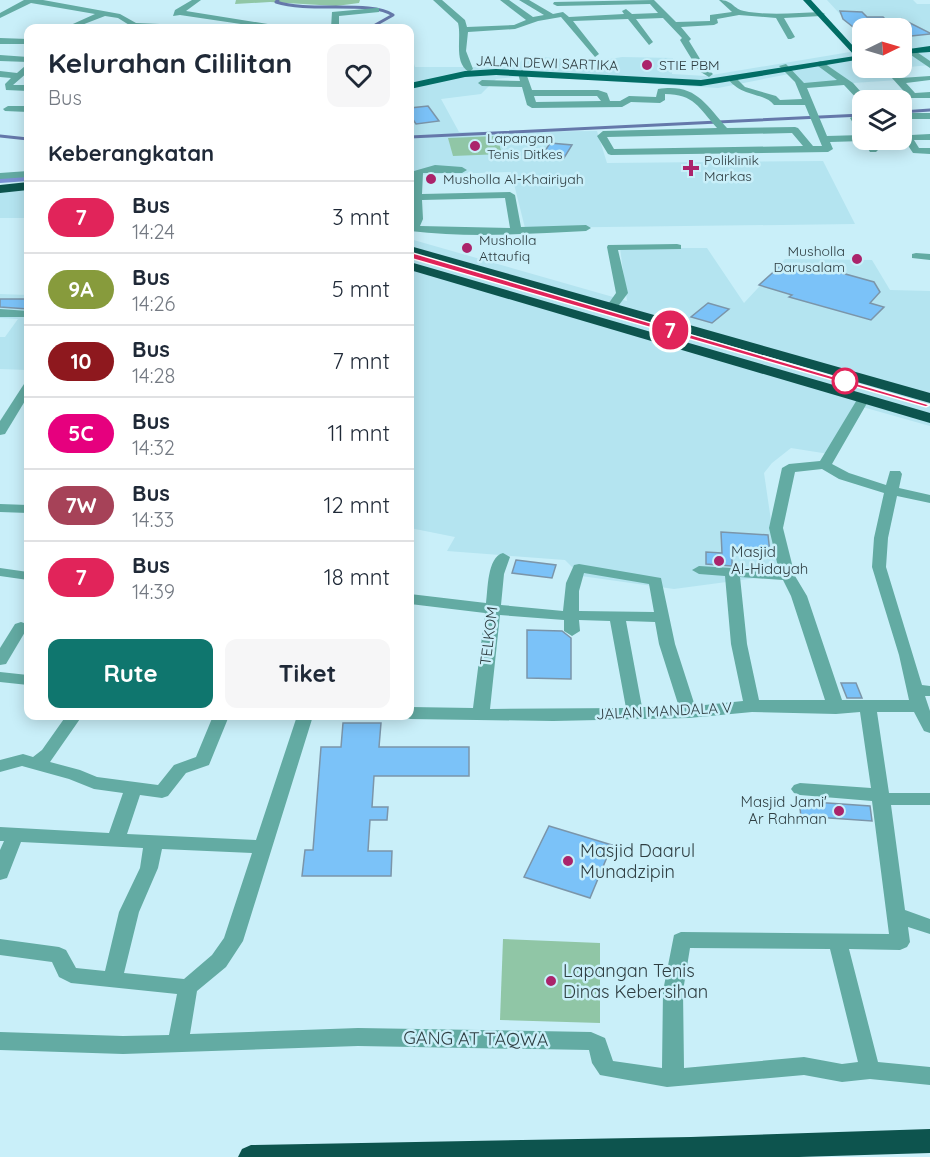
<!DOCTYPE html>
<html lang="id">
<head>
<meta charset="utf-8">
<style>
  :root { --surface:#fff; --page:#f6f6f7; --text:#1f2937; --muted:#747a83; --line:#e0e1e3; --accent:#0f766e }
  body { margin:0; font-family:Quicksand,sans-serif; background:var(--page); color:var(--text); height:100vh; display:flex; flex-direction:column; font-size:22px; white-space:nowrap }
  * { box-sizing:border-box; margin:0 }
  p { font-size:20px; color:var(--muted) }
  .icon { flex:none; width:33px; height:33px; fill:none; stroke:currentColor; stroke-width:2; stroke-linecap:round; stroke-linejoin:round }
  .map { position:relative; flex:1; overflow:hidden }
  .side { position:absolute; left:24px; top:24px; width:390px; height:696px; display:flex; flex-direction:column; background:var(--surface); border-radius:12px; box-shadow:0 3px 15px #0003 }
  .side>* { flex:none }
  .badge { padding:0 12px; border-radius:20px; font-size:21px; line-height:39px }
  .needle { width:39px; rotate:85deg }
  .controls { position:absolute; left:852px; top:18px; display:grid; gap:12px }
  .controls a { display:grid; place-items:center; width:60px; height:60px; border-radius:12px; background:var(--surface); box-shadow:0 3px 15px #0003; font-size:30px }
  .map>.badge { position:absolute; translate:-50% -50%; box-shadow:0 0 0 3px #fff }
  h2 { padding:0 24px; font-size:22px; line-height:54px }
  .round { display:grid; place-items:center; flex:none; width:63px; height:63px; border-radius:12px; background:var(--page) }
  .headline { display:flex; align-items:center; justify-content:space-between; height:102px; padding:0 24px }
  h1 { font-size:28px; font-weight:700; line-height:45px }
  .primary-button { display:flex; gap:12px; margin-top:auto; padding:12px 24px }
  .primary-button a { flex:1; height:69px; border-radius:12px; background:var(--accent); color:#fff; font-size:24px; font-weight:700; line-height:69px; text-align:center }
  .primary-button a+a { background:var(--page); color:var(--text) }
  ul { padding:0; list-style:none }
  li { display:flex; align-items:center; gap:18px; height:72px; padding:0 24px; border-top:2px solid var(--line) }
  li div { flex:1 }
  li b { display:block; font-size:22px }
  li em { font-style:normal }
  li .badge { min-width:66px; font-weight:700; text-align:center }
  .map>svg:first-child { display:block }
</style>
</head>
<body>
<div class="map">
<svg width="930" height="1157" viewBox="0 0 930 1157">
  <rect width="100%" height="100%" fill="#c9eff9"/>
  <!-- built -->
  <g fill="#b4e4f0">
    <polygon points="827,0 913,0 917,4 930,4 930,65 888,69 899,80 806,86 789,74 718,88 525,76 496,79 481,94 441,99 459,132 597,131 607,163 823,161 855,224 525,228 511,172 410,175 410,57 412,57 415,67 515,67 526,56 598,61 622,57 673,58 672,74 706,76 862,50 862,68 902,68 902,28 862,28 862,38"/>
    <polygon points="28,185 28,218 0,218 0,187"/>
    <polygon points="410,239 627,301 620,248 707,248 744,303 785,259 872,260 890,290 930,291 930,426 859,406 829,454 791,448 772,463 764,473 779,575 674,589 581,576 565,560 447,551 455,537 410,528"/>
    <polygon points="0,294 28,295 28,370 0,369 0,337 5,337 18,319 0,318"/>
  </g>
  <!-- green -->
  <g fill="#90c6a6">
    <polygon points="236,0 360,0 359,3 336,6 270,2 235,4"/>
    <polygon points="497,136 502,154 453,156 448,138"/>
    <polygon points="503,939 600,943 600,1023 500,1020"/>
  </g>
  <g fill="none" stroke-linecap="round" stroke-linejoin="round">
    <!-- stream -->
    <g stroke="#6578aa" stroke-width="3">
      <path d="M278,0L276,2C309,13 372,0 393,15L370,28"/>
      <polyline points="902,112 930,110"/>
      <polyline points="0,136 28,139"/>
      <polyline points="410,137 862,115"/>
    </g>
    <!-- canal -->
    <polygon fill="#7c91d6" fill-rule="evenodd" points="28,175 28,181 0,183 0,177"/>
  </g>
  <!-- building -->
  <g fill="#7bc2f8" stroke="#7b95a9" stroke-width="1.5">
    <polygon points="840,11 862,12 867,17 883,17 894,28 862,28 862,34 843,19"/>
    <polygon points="902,19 930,33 930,34 902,37"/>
    <polygon points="428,106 439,121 416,124 410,115 410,108"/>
    <polygon points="550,143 572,145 564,158 542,156"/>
    <polygon points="813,265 874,282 880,292 870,303 884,307 871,320 789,297 792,295 759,285 780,266 805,273"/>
    <polygon points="0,299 28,299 28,309 0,307"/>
    <polygon points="708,303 729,309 712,323 691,317"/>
    <polygon points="721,532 768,535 770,553 732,551 732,566 706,564 706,552 722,553"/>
    <polygon points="516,560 556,565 552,578 512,573"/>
    <polygon points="527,630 562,631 571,638 571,679 527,678"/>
    <polygon points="841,683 856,683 862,698 847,698"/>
    <polygon points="343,723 381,723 379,747 469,747 469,776 374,776 372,807 388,807 387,820 370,820 368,851 392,851 391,876 302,876 305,850 313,850 321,747 341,747"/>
    <polygon points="799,801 870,806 872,821 801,816"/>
    <polygon points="549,826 612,845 590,898 524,877"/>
  </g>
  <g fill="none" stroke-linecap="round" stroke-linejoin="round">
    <!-- minor -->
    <g fill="#63aba3" fill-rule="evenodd">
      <polygon points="24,0 43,0 120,14 136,23 207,26 211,28 134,28 118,18 105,16 74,28 64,28 95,14 31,3 0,18 0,13"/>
      <polygon points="192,0 201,0 186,11 280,26 307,24 311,26 306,28 267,28 180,15 173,16 175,10"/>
      <path d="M433,0H442L465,20L467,27L514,25L526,20L500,0H509L533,17L544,15L519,0H529L553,14L563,12L569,17L624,14L622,11L626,9L632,14L658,13L650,4L557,6L553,4L554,2L654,0L676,22L710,21V15L732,12L719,0C733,0 733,9 744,11C769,16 796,13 821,12L825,14L821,16L784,18L795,37L791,39H788L776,18L739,15L717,19L718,23L714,25L681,27L691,39L689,41L705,67L713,74L709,77L699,71L680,40L682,38L663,18L636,19L653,42L649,45L628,19L573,21L599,54L595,57L561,17L538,21L515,29L468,32L466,51L473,69L469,72C453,62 462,38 458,23Z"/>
      <polygon points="376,8 379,8 379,12 339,16 339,28 331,28 332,12"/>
      <polygon points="0,38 28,39 28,44 0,44"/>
      <polygon points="911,48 930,61 930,68 908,53 908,49"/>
      <polygon points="0,55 28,57 28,62 0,61"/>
      <path d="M821,61L853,83L868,100L860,102L844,85L807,88L827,136L862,135V140H871L878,150L876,152H870L863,141L830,142L833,149L828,152L611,155L608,154L597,136L603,131L717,128C699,108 694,94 665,94V100L660,103L631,102L622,107L532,108L527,105L522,87L482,86L478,83L482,80L520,81L518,73L522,70L526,73L532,90H598L607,93L610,101H620L629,96L656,97L658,89C695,83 705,103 727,128L795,127L798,128L813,146H822L805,105H774C764,92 743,98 728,79L735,77L745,87L776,96L780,100L802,99L795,82L779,66L786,64L804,83L837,80L818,66V62ZM534,96H597L601,101L536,102ZM792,133L803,146L614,149L607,137Z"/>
      <polygon points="25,66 28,66 28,72 13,85 28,85 28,91 6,90 5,84 11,78 0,77 0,71 17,73"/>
      <polygon points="883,68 891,68 901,78 930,76 930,80 906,83 915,93 930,92 930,98 910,98"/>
      <polygon points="8,106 28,106 28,112 5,111 3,109"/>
      <rect x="902" y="113" width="28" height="6"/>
      <polygon points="855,115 862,123 862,134 859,133 850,118"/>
      <polygon points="902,125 905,126 911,135 930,134 930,140 914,140 919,148 930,148 930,154 913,153 905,141 899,140 902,140"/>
      <path d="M435,165L462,167L467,170L462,173H423L422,194L510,192L515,195L521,227L586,225L591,228L586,231C527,234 468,238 410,231L413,219L411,181L414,171ZM505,198L510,228L420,226L423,219L422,200Z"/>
      <polygon points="28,171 28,177 0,179 0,173"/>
      <polygon points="677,244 681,245 681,249 618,250 628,293 616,309 608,309 606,307 616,293 607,247 608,245"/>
      <polygon points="916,253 930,254 930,260 912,258 912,254"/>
      <polygon points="0,309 28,311 28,317 0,317"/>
      <polygon points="28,383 28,396 5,434 0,435 0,421 24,384"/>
      <path d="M864,394L870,398L832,464L849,473L886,485L890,471H900L902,474L899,488L930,495V503L897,496L888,538L886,567L922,685L930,686V696H925L930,711V733L924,731L914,712H877L889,793H930V805H891L905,910L930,919V934L908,927L910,942L907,947L900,950L849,949L878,1062L930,1067V1085L870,1079L842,1082L804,1075L667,1087L600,1075L592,1063L589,1050L358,1046L123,1054L0,1050V1032L123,1036L169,1035L177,994L71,983L59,977L52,962L0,955V939L59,947L66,950L76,968L105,971L119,912L140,868L143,848L21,842L7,878L0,880V850L4,841H0V827L109,833L123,793L94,789L69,779L22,766L0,772V760L23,754L33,757L42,750L66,716H82L50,762L80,770L97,777L158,785L174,765L196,757L213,716H229L209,765L186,773L168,796L162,798L140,795L127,834L256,840L297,716H313L243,941L226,967L197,991L190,1034L358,1028L591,1032L605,1038L613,1061L662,1068L663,991L674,935L681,932L889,934L872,801L800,795L794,793L791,789L794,785L800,783L871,788L860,712L836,714L752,712L689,718L553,721L410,719L403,716H410V707L473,708L485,613L410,604V594L486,603C488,590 487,557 503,553L510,557L504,574L501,605L563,611L566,583L574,565L579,564L661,578L675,644L695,706L743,701L731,644L725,576L699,574L692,570L699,566L779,571L769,528L782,468L789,464L820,461L858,398ZM822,469L839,479L884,493L874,538L872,567L899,655L909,700H842L807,596L795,576L783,528L795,472ZM584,573L649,584L654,612L579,611V591ZM740,577L783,580L791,596L825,700H759L747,644ZM500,615L564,620V631L572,636L580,631L579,620L610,621L626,708L490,709ZM626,621L655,622L659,644L679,707H642ZM162,849L252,853L224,938L212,955L184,979L124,973L139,912L158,868ZM690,948L830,949L858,1062L842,1064L804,1057L684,1068L683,991Z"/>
      <polygon points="0,504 28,505 28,513 0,512"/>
      <polygon points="0,568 28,572 28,580 0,576"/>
      <polygon points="21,622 27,624 28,627 6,664 0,665 0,648 15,624"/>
      <polygon points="0,672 28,675 28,685 0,682"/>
    </g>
    <!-- major -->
    <g fill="#026d65" fill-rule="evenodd">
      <polygon points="803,0 811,0 854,47 862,53 862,59 701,86 496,75 465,77 410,89 410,83 465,71 496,69 701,80 855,56"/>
      <polygon points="930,46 930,52 902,54 902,50"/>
    </g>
    <!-- highway -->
    <g fill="#0d544e" fill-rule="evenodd">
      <polygon points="28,182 28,190 0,193 0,185"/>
      <polygon points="410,246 930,393 930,403 410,254"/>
      <polygon points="410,262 930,413 930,423 410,270"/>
      <polygon points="930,1129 930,1153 799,1157 238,1157 242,1149 251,1145 691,1137"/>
    </g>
  </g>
  <!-- line -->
  <polygon fill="#e1245a" stroke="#fff" stroke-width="1.5" points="406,253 413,253 930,405 926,407 406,257"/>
  <!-- markers -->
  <g fill="#ab246b" stroke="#c9eff9" stroke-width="2">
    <circle cx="647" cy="65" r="6"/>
    <circle cx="475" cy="146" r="6"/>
    <path d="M688 159h6v6h6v6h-6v6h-6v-6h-6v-6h6z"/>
    <circle cx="431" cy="179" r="6"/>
    <circle cx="467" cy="248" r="6"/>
    <circle cx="857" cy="259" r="6"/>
    <circle cx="719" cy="561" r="6"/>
    <circle cx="839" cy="811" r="6"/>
    <circle cx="568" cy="861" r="6"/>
    <circle cx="551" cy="981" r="6"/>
  </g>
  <circle fill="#fff" stroke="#e1245a" stroke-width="3" cx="845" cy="381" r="12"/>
  <g text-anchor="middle" stroke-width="5" stroke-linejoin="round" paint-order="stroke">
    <!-- far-street labels -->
    <g font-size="14" fill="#2f3e42" stroke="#c9eff9">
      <text transform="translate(547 63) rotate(2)" y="5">JALAN DEWI SARTIKA</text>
    </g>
    <!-- far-poi labels -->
    <g font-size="14" fill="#2f3e42" stroke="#c9eff9" text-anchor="start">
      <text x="659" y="70">STIE PBM</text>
      <text x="487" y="143">Lapangan<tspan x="487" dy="16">Tenis Ditkes</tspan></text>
      <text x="704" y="165">Poliklinik<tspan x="704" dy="16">Markas</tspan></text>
      <text x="443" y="184">Musholla Al-Khairiyah</text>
      <text x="479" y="245">Musholla<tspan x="479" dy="16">Attaufiq</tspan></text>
      <text x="845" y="256" text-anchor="end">Musholla<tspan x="845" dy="16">Darusalam</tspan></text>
    </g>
    <!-- poi labels -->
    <g font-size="15" fill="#2f3e42" stroke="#c9eff9" text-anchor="start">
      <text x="731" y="557">Masjid<tspan x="731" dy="17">Al-Hidayah</tspan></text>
      <text x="827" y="807" text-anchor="end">Masjid Jami'<tspan x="827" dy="17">Ar Rahman</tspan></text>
    </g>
    <!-- street labels -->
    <g font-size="15" fill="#2f3e42" stroke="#c9eff9">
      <text transform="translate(489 636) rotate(-83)" y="5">TELKOM</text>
      <text transform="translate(664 711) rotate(-3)" y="5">JALAN MANDALA V</text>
    </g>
    <!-- near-poi labels -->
    <g font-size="18" fill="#2f3e42" stroke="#c9eff9" text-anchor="start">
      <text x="580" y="857">Masjid Daarul<tspan x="580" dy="21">Munadzipin</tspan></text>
      <text x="563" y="977">Lapangan Tenis<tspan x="563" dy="21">Dinas Kebersihan</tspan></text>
    </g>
    <!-- near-street labels -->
    <g font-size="18" fill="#2f3e42" stroke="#c9eff9">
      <text transform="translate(476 1039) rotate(1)" y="6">GANG AT TAQWA</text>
    </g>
  </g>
</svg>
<div class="controls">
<a><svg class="needle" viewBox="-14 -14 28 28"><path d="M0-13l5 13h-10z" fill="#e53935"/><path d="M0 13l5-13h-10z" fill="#747a83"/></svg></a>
<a><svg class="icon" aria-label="layers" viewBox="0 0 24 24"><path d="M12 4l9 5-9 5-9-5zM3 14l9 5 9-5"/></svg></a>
</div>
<b class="badge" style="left:670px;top:330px;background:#e1245a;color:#fff">7</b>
<section class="side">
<div class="headline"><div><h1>Kelurahan Cililitan</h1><p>Bus</p></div><a class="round"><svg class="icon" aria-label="heart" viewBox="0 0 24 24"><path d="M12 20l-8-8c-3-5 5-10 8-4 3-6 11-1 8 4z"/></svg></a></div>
<h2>Keberangkatan</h2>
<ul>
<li><span class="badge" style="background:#e1245a;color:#fff">7</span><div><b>Bus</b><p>14:24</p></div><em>3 mnt</em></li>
<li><span class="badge" style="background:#879b3c;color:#fff">9A</span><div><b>Bus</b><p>14:26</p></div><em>5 mnt</em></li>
<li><span class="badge" style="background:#8e181e;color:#fff">10</span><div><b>Bus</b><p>14:28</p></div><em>7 mnt</em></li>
<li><span class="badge" style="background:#e6007e;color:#fff">5C</span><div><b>Bus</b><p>14:32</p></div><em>11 mnt</em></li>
<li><span class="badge" style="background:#a64258;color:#fff">7W</span><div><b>Bus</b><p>14:33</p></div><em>12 mnt</em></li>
<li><span class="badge" style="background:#e1245a;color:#fff">7</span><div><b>Bus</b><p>14:39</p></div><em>18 mnt</em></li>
</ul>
<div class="primary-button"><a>Rute</a><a>Tiket</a></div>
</section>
</div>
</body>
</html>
